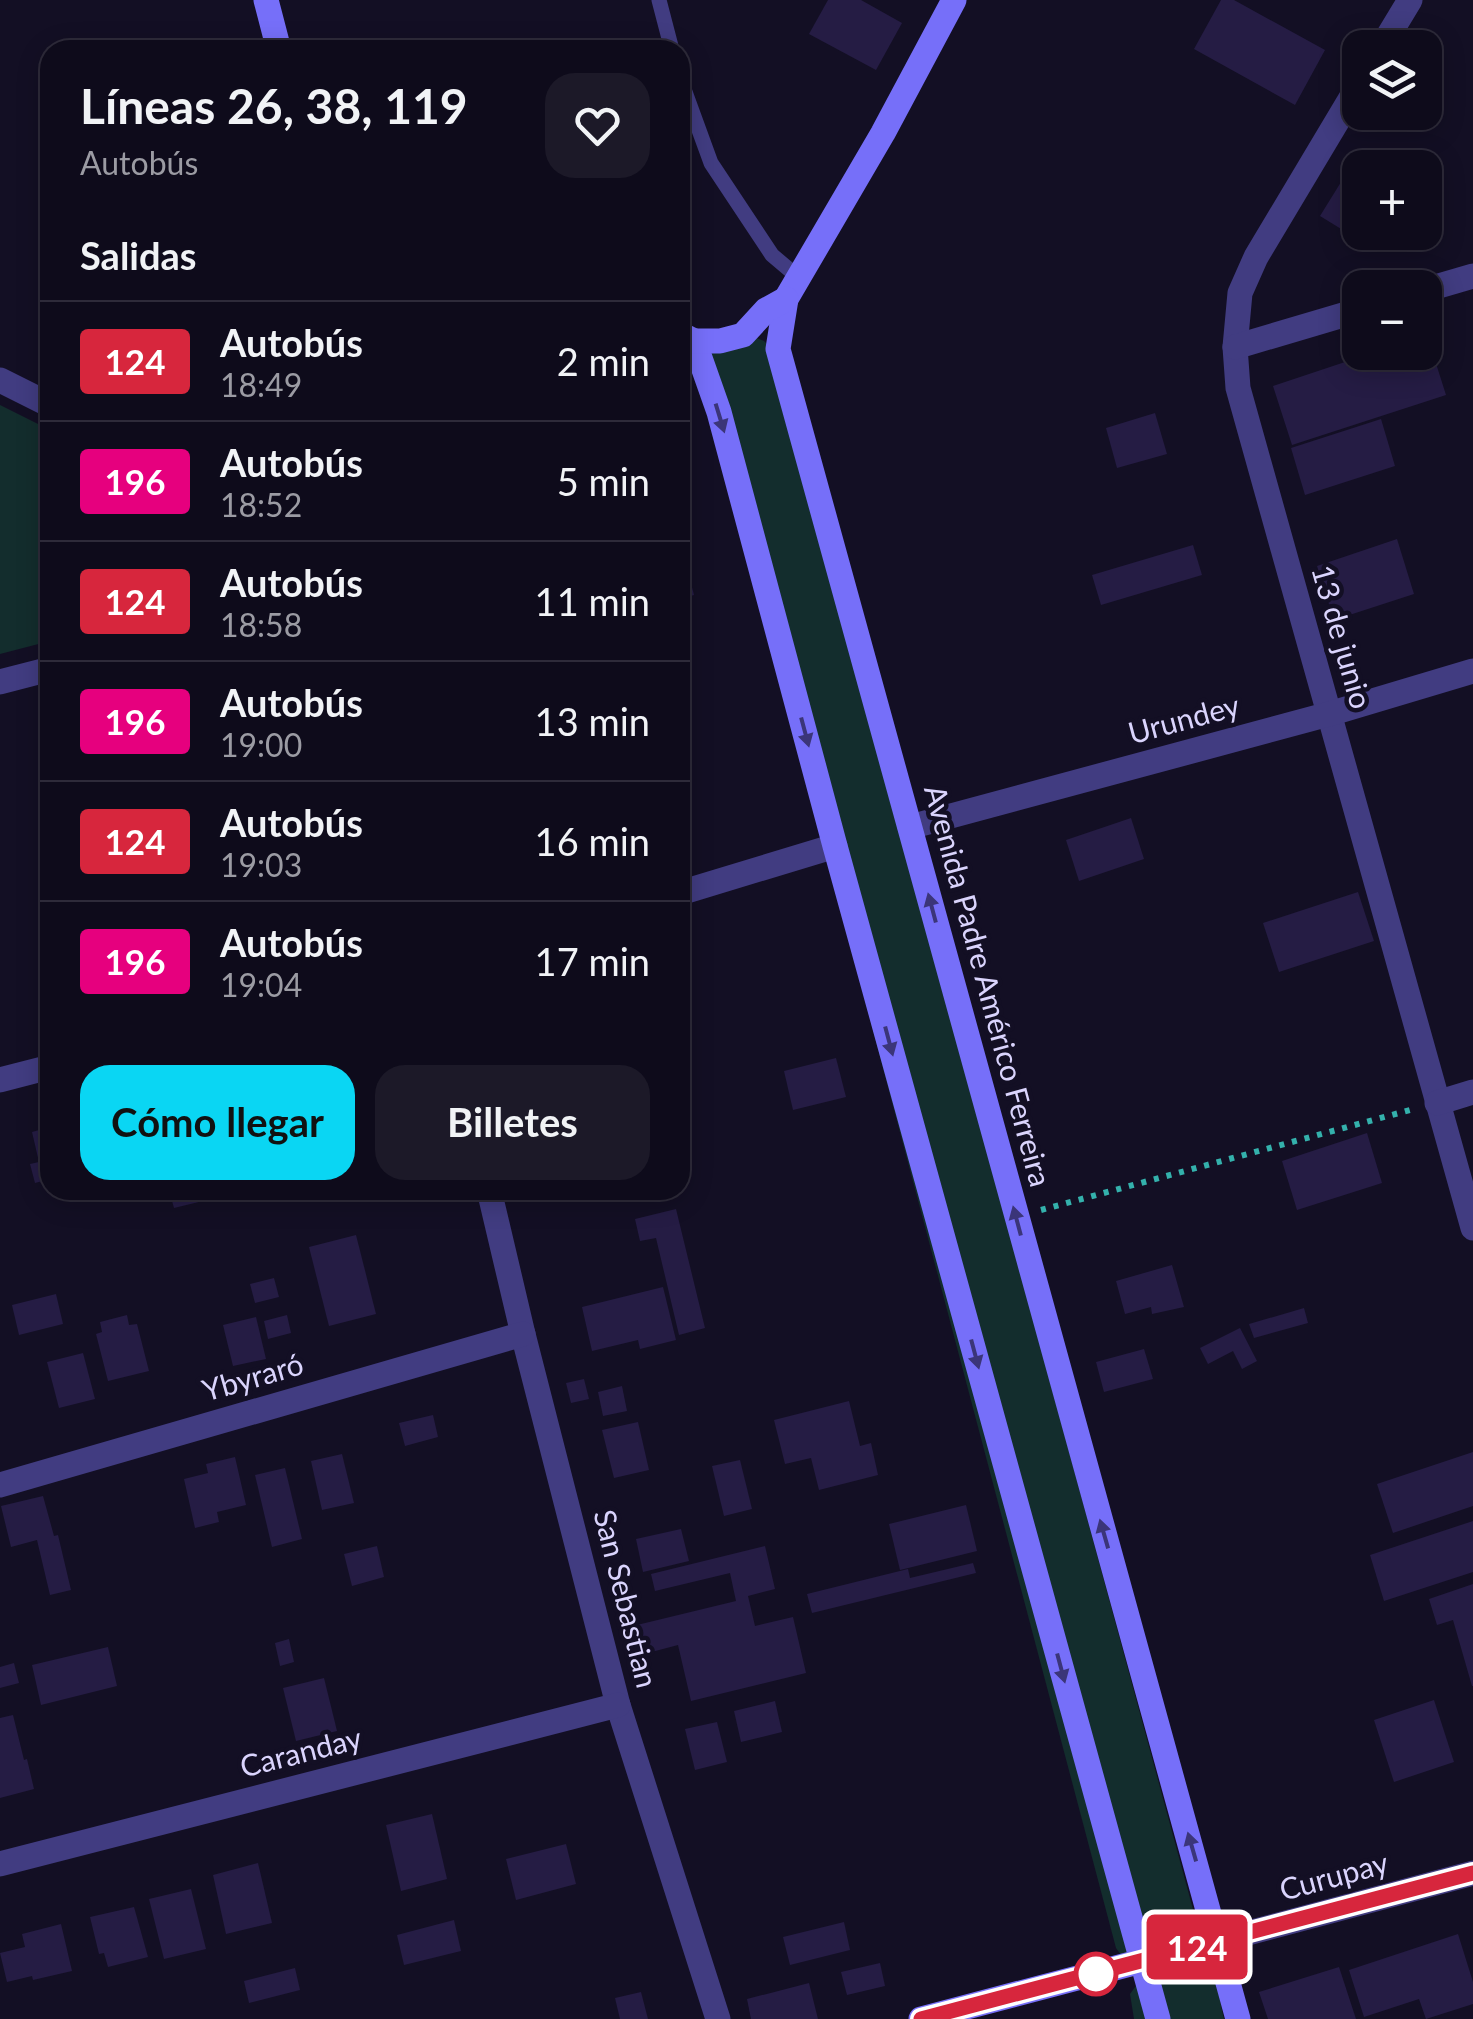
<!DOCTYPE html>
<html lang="es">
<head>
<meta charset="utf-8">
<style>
  :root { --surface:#0e0b1b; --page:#1c1928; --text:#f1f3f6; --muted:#9b9ba3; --line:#2e2b3a; --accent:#0ad6f3 }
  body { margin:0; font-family:Lato,sans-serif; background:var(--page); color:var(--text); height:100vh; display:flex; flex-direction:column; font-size:38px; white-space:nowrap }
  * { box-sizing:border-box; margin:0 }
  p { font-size:32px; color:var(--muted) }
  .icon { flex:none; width:55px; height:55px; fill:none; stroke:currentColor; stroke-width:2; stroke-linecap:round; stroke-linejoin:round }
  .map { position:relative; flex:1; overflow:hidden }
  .side { position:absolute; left:40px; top:40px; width:650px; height:1160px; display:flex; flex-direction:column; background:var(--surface); border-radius:30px; box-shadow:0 5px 25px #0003,0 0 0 2px var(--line) }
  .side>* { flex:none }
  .badge { padding:0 20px; border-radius:8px; font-size:35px; line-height:65px }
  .tools { position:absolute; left:1342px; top:30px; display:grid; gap:20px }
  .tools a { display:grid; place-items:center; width:100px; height:100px; border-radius:20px; background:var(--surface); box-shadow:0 5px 25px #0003,0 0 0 2px var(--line); font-size:50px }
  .map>.badge { position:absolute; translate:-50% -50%; box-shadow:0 0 0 5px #fff }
  h2 { padding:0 40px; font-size:38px; line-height:90px }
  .round { display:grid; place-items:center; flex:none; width:105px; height:105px; border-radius:30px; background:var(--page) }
  .overview { display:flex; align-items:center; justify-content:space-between; height:170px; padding:0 40px }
  h1 { font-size:48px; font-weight:700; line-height:75px }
  .action { display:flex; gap:20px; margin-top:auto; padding:20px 40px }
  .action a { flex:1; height:115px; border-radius:30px; background:var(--accent); color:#111; font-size:40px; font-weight:700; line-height:115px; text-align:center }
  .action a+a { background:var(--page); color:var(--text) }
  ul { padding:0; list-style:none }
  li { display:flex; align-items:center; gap:30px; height:120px; padding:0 40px; border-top:2px solid var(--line) }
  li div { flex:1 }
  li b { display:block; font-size:38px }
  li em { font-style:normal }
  li .badge { min-width:110px; font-weight:700; text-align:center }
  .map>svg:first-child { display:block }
</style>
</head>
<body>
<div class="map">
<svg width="1473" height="2019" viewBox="0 0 1473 2019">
  <rect width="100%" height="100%" fill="#130f24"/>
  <!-- green -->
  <g fill="#132d2d">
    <polygon points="754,337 764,341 770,347 1197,1924 1195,1937 1123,1958 1116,1948 700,377 707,352"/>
    <polygon points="0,405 50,430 50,641 0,654"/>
    <path d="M1189,1965C1219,1968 1218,1995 1224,2019H1134L1130,1994L1141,1979L1178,1966Z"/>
  </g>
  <!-- building -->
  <g fill="#251c44">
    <polygon points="828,0 861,0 902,23 876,70 809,34"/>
    <polygon points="1221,0 1234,0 1325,50 1295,105 1194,49"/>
    <polygon points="1360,168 1360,232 1370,232 1364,243 1320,216 1346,174 1353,178"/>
    <polygon points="1426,332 1446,395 1292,445 1273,386 1375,352 1425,352"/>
    <polygon points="1155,413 1167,454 1117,468 1106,428"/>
    <polygon points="1381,419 1395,466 1305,495 1291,448"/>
    <polygon points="1397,539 1414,594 1334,620 1317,566"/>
    <polygon points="1193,545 1202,575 1101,605 1092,575"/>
    <polygon points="685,560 694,595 680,599 680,561"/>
    <polygon points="1131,818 1144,859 1079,881 1066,840"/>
    <polygon points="1358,892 1374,941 1279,972 1263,923"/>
    <polygon points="836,1058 846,1097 793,1110 784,1071"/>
    <polygon points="50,1127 50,1179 35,1183 30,1164 39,1162 32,1132"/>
    <polygon points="1367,1133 1382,1183 1297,1210 1282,1161"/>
    <polygon points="169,1190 205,1190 207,1200 174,1208"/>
    <polygon points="287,1190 327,1190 327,1191 290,1201"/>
    <polygon points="676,1209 705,1328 679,1335 656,1238 640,1241 635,1219"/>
    <polygon points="356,1235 376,1314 329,1326 309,1247"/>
    <polygon points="1172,1265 1184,1307 1152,1314 1151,1307 1125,1314 1116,1281"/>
    <polygon points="274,1278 279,1297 255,1303 250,1284"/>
    <polygon points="663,1287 676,1340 640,1349 638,1340 592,1351 582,1307"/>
    <polygon points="56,1294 63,1324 19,1335 12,1305"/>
    <polygon points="1304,1308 1308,1323 1254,1338 1249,1324"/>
    <polygon points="127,1315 129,1325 137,1324 149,1371 108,1381 96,1334 102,1332 100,1322"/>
    <polygon points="287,1315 291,1333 268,1339 264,1321"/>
    <polygon points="256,1317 266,1359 233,1366 223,1325"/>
    <polygon points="1240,1328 1257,1361 1242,1369 1233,1351 1208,1364 1200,1348"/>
    <polygon points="1144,1349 1153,1379 1104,1392 1096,1362"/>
    <polygon points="83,1353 95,1399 59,1408 47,1362"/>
    <polygon points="584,1379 589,1399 571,1403 566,1383"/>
    <polygon points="622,1386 627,1411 603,1416 598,1392"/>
    <polygon points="849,1401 860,1446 871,1443 878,1475 819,1490 811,1458 785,1464 774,1420"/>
    <polygon points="433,1415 438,1437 405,1446 399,1423"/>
    <polygon points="638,1422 649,1470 614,1478 602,1430"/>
    <polygon points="1473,1452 1473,1506 1393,1533 1377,1484"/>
    <polygon points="342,1454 354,1503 322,1510 311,1461"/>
    <polygon points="235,1457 246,1505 217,1512 219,1522 195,1528 184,1479 208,1473 206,1464"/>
    <polygon points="740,1460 752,1509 724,1516 712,1466"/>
    <polygon points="285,1468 302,1539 272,1547 255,1475"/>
    <polygon points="43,1496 54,1536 58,1535 71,1590 50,1595 37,1540 11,1547 1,1506"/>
    <polygon points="966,1505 977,1551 900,1570 889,1524"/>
    <polygon points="1473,1521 1473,1572 1384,1601 1370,1555"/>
    <polygon points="681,1529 689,1561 643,1572 636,1539"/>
    <polygon points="377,1546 384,1577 352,1586 344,1554"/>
    <polygon points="765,1546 775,1589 748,1596 755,1626 793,1617 806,1673 691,1701 678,1645 644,1654 637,1625 736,1601 730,1573 655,1591 651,1574"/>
    <polygon points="973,1563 976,1573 812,1613 807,1594 908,1569 910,1578"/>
    <polygon points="1473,1584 1473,1686 1472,1686 1453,1620 1437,1625 1429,1599"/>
    <polygon points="289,1639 294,1662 280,1666 275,1643"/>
    <polygon points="108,1647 117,1686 41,1705 32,1665"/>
    <polygon points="14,1663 19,1683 0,1688 0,1667"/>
    <polygon points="324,1678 337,1731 296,1741 283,1688"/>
    <polygon points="1434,1700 1454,1762 1394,1782 1374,1720"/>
    <polygon points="775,1701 782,1732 741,1742 734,1711"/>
    <polygon points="13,1715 24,1760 27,1759 34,1789 0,1798 0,1718"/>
    <polygon points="717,1722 727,1762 695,1770 685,1729"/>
    <polygon points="432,1814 447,1879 401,1891 386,1825"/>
    <polygon points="566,1844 576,1884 516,1900 506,1859"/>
    <polygon points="258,1863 272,1923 226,1934 213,1875"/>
    <polygon points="191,1889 206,1949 164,1959 149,1899"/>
    <polygon points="134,1907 148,1957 108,1967 104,1953 99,1954 90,1917"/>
    <polygon points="454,1920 461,1951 404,1965 397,1935"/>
    <polygon points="844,1922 850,1950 790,1965 783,1937"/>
    <polygon points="61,1924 72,1971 33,1980 32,1976 7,1982 0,1953 25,1947 22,1934"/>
    <polygon points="1458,1934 1473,1982 1473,2004 1426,2019 1419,1999 1364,2017 1349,1970"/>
    <polygon points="880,1963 885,1986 847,1995 841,1972"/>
    <polygon points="1339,1967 1356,2019 1268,2019 1259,1992"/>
    <polygon points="295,1968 300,1990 249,2003 244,1981"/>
    <polygon points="809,1983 818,2019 751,2019 747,1999"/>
    <polygon points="641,1992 648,2019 620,2019 615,1998"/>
  </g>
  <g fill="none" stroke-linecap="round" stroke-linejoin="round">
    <!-- path -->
    <polyline stroke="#34b1ac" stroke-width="6" stroke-dasharray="5 8" stroke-linecap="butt" points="1041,1210 1410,1110"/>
    <!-- lane -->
    <g stroke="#413c81" stroke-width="15">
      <polyline points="659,0 672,50"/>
      <polyline points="680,78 711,163 772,255 798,277"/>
    </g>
    <!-- street -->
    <g stroke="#413c81" stroke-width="25">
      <polyline points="1381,48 1410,0"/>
      <polyline points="1360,83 1256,257 1240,293 1235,347 1238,388 1473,1228"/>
      <polyline points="1425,290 1473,276"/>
      <polyline points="1235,347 1360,310"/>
      <polyline points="0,380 50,405"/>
      <polyline points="0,682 50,669"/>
      <polyline points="910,827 1329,714 1473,671"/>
      <polyline points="680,893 835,846"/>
      <polyline points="0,1080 50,1067"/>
      <polyline points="1437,1103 1473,1092"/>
      <polyline points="489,1190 523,1334 618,1705 718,2019"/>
      <polyline points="0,1485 523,1334"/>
      <polyline points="0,1864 618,1705"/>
      <polyline points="1218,1941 1473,1873"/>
    </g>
    <!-- secondary -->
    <g stroke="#766ff9" stroke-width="25">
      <polyline points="266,0 279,50"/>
      <polyline points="954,0 883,133 786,299 778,349 1238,2019"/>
      <polyline points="680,334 694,341 719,412 835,846 1158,2019"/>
      <polyline points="694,341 720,341 743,335 766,310 786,299"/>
      <polyline points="921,2019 1218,1941"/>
    </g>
  </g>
  <!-- one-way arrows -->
  <defs><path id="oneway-solid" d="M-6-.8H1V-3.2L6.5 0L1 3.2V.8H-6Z" transform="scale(2.5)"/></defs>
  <g fill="#3b3579">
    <use href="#oneway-solid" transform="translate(720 418) rotate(73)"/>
    <use href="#oneway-solid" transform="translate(805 732) rotate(75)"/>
    <use href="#oneway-solid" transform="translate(932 908) rotate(-105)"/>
    <use href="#oneway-solid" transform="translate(889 1041) rotate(75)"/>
    <use href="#oneway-solid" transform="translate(1017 1221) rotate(-105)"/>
    <use href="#oneway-solid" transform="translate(975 1354) rotate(75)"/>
    <use href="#oneway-solid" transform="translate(1104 1534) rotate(-106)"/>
    <use href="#oneway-solid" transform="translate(1061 1668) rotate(75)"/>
    <use href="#oneway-solid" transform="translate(1192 1847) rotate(-106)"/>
  </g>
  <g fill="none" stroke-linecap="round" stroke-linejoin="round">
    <defs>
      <polyline id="line" points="921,2019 1473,1873"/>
    </defs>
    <!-- line casing -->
    <use href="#line" stroke="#fff" stroke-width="22"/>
    <!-- line -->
    <use href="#line" stroke="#d7263d" stroke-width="15"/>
  </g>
  <!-- markers -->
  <circle fill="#fff" stroke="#d7263d" stroke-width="5" cx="1096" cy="1974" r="20"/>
  <g text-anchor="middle" stroke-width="9" stroke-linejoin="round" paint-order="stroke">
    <!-- street labels -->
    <g font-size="30" fill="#dad4fd" stroke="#130f24">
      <text transform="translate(1341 637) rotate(74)" y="10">13 de junio</text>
      <text transform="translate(1184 720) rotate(-15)" y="10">Urundey</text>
      <text transform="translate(987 986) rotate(75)" y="10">Avenida Padre Américo Ferreira</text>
      <text transform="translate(253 1378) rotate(-16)" y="10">Ybyraró</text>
      <text transform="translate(625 1599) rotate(76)" y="10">San Sebastian</text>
      <text transform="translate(301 1753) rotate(-14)" y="10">Caranday</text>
      <text transform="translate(1334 1877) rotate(-15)" y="10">Curupay</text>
    </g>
  </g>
</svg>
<div class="tools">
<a><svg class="icon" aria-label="layers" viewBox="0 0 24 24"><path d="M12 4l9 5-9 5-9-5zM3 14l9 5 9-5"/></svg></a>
<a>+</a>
<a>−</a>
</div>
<b class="badge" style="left:1197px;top:1947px;background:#d7263d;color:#fff">124</b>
<section class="side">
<div class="overview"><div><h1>Líneas 26, 38, 119</h1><p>Autobús</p></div><a class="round"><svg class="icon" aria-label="heart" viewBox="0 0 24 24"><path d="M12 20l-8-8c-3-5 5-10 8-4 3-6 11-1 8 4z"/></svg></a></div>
<h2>Salidas</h2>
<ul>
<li><span class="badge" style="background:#d7263d;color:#fff">124</span><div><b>Autobús</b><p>18:49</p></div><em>2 min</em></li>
<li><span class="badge" style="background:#e6007e;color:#fff">196</span><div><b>Autobús</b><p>18:52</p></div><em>5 min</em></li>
<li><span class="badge" style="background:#d7263d;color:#fff">124</span><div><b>Autobús</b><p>18:58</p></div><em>11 min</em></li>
<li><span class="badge" style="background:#e6007e;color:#fff">196</span><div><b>Autobús</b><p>19:00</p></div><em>13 min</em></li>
<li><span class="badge" style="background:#d7263d;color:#fff">124</span><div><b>Autobús</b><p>19:03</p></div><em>16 min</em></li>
<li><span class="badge" style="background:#e6007e;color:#fff">196</span><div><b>Autobús</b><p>19:04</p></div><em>17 min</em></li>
</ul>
<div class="action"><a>Cómo llegar</a><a>Billetes</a></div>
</section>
</div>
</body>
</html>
